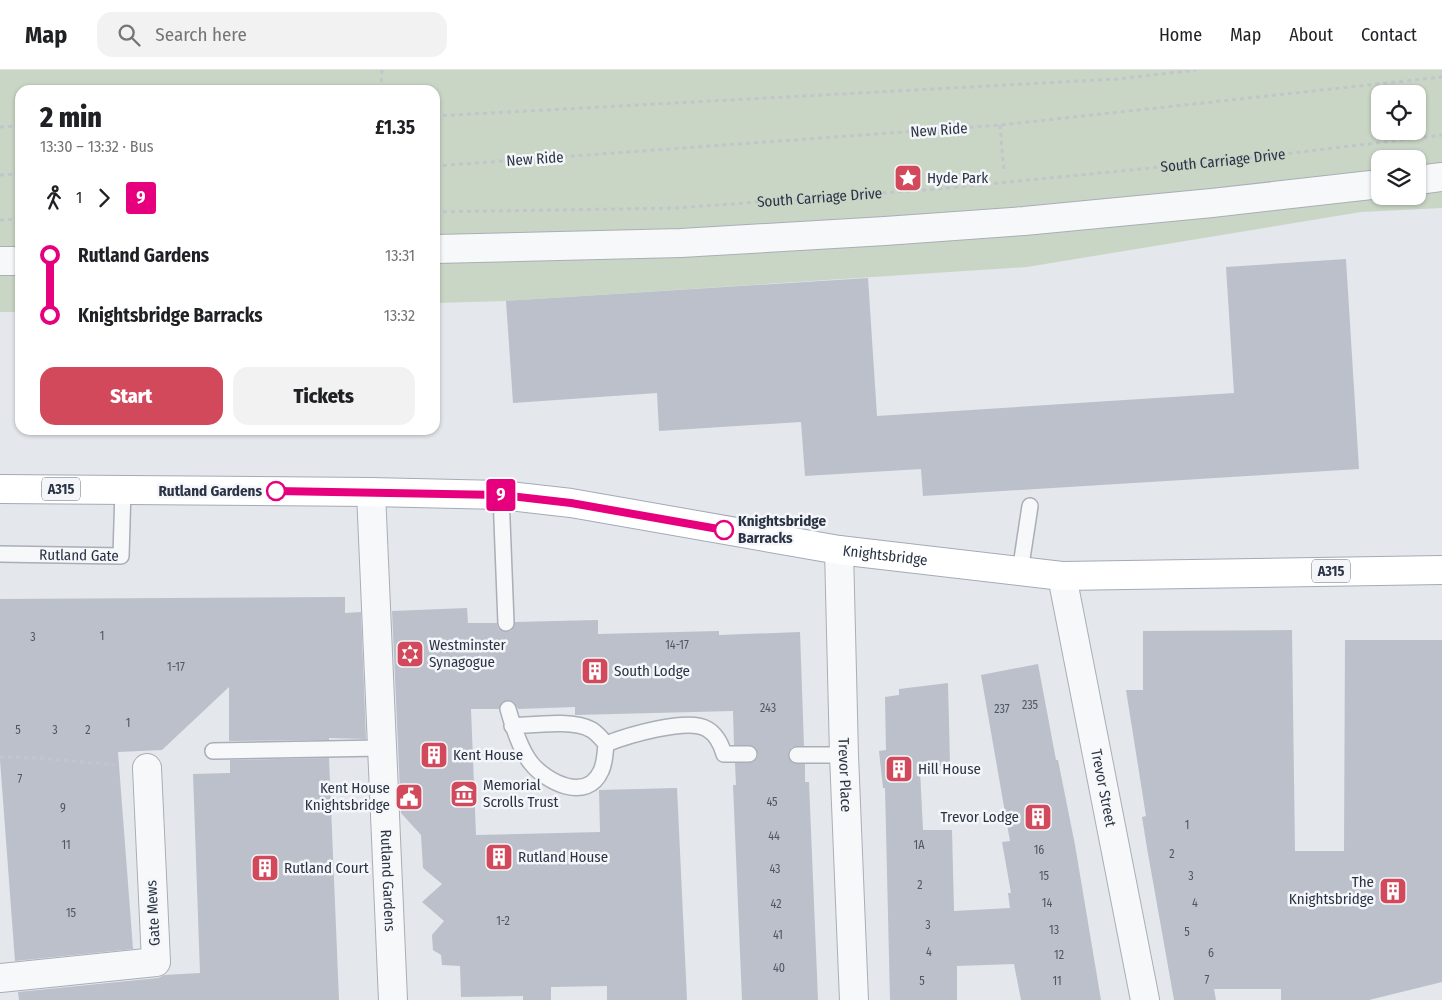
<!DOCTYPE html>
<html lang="en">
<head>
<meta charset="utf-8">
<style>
  :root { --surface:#fff; --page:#f2f2f2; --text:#202124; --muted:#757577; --line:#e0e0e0; --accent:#d1495b }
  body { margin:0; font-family:"Fira Sans Condensed",sans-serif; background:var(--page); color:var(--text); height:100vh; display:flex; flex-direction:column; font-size:19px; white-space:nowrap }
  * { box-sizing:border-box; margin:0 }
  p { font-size:16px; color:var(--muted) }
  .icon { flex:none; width:28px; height:28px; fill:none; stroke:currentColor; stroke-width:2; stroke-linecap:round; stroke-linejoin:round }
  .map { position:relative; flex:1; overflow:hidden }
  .details { position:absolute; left:15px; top:15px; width:425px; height:350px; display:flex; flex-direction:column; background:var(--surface); border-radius:15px; box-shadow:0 1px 4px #0004 }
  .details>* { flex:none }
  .badge { padding:0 10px; border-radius:4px; font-size:18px; line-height:32px }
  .fabs { position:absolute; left:1371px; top:15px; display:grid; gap:10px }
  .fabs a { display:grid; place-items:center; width:55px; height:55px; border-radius:10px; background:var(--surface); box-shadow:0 1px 4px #0004; font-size:25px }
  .map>.badge { position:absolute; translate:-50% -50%; box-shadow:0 0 0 2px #fff }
  .legs { display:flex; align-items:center; gap:8px; height:55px; padding:0 25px; font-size:16px }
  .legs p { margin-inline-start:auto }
  .overview { display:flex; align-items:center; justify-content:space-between; height:85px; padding:0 25px }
  h1 { font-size:28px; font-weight:800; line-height:38px }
  .button { display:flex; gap:10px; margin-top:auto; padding:10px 25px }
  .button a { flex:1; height:58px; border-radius:15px; background:var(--accent); color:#fff; font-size:20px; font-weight:800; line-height:58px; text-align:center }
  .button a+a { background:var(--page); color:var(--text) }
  ul { padding:0 25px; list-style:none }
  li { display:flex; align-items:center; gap:18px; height:60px; font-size:19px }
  li i { display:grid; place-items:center; width:8px; height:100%; margin:0 6px; background:currentColor }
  li i::after { content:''; width:12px; height:12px; margin:-6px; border:4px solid; border-radius:50%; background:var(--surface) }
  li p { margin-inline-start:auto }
  li:first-child i { background:linear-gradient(#0000 50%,currentColor 0) }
  li:last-child i { background:linear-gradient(currentColor 50%,#0000 0) }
  header { display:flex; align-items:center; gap:30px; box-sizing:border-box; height:70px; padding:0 25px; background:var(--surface); border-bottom:1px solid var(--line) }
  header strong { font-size:24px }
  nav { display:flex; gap:28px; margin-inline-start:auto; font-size:18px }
  .search { width:350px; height:45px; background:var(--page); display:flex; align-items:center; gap:12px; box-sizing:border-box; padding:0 18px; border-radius:15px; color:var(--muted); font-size:19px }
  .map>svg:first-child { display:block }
</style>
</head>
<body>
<header>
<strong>Map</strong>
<div class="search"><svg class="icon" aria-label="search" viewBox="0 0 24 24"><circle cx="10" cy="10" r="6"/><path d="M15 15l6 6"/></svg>Search here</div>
<nav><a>Home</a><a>Map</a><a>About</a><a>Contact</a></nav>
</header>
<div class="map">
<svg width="1442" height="930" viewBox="0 0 1442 930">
  <rect width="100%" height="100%" fill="#e4e7ec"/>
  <!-- green -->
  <path fill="#c9d6c5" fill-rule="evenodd" d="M0,0H1442V138L1361,142L1027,197L506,231L435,233V20H20V242H0ZM1380,24H1418V61H1380ZM1380,89H1418V126H1380Z"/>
  <!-- building -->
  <g fill="#bbc0ca">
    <polygon points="1346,189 1359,399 923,426 921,399 805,406 801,352 659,361 657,323 513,333 506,231 868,208 877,346 1234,323 1226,197"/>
    <polygon points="345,527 345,543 361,542 366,669 329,668 329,670 229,671 229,617 162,680 118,682 133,879 15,891 0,690 0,529"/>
    <polygon points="467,538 468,553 497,553 498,558 506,562 511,561 515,552 598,550 598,564 719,561 719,565 800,562 804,676 792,677 789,681 788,685 793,693 805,694 805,712 809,712 818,930 742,930 733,715 736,715 735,693 753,692 757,688 758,684 753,676 734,675 733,641 575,645 575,637 518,639 515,633 510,630 502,632 499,639 471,639 476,765 600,762 599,720 677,718 687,930 607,930 607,916 551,917 551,930 523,930 523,926 461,927 460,896 442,895 441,885 433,880 432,865 444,851 422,832 442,814 423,798 421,765 401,743 392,541"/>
    <polygon points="1292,560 1295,781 1344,781 1345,570 1442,570 1442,912 1369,930 1281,930 1281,919 1214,919 1216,930 1174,930 1147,778 1142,747 1146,746 1126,620 1143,620 1143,561"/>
    <polygon points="1038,594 1056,690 1058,690 1075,775 1101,930 1021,930 1014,894 957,896 957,930 890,930 885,718 883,718 879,681 886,680 885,627 899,625 899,619 948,613 950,694 920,700 923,760 952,760 954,841 1010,838 1008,823 1011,823 1002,772 1010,771 981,605"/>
    <polygon points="329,688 339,930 19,930 18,922 158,908 164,905 200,903 193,704 230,703 230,690"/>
  </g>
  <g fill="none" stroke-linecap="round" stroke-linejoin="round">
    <defs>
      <g id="service">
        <polyline points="501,425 506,553"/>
        <path id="s2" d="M0,484L121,486L123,419"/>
        <polyline points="1020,502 1030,436"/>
        <path d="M508,639C512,654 521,681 531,693C546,712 587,733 601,701C605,693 605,683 606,674C602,669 598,664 592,660C574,649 533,655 512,656"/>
        <path d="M606,674C626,666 688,647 707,659C716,664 721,674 724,684H749"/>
        <polyline points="213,681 381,678"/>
        <polyline points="797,685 844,685"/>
      </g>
      <g id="minor">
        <polyline points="1418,110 1442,107"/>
        <polyline points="435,179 681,173 885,161 1024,151 1212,133 1380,114"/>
        <polyline points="0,191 20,191"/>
        <path id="s3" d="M371,422L393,930"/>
        <path id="s4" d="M839,480L844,685L854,930"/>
        <path id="s5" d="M1062,506L1145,930"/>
        <polyline points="0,908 156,892 147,698"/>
      </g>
      <g id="primary">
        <path id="s6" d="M0,419L371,422L501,425L571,433L839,480L1062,506L1442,500"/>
      </g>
    </defs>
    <!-- service casing -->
    <use href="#service" stroke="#a9aeb7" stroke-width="18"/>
    <!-- minor casing -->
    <use href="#minor" stroke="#a9aeb7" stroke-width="30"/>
    <!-- primary casing -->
    <use href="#primary" stroke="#a3abb8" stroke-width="30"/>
    <!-- path -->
    <g stroke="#c2c5cb" stroke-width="3" stroke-dasharray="4 4" stroke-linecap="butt">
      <polyline points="381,20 382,0"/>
      <polyline points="435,46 1117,9 1196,0"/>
      <polyline points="1000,55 1004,102"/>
      <polyline points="0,57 20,56"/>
      <polyline points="435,96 1000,55 1442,7"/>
      <polyline points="0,105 20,104"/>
      <path id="s1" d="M435,142L676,138L938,119L1242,89L1442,65"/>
      <polyline points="0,150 20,149"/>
      <polyline points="0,687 38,688 116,695"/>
    </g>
    <!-- service -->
    <use href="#service" stroke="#f7f8fa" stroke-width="15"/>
    <!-- minor -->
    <use href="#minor" stroke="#f7f8fa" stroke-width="28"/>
    <!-- primary -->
    <use href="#primary" stroke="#fff" stroke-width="28"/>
  </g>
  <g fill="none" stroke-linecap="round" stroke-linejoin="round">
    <defs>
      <polyline id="line-1" points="276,421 501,425 571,433 724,460"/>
    </defs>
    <!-- line-1 casing -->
    <use href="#line-1" stroke="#fff" stroke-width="11"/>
    <!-- line-1 -->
    <use href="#line-1" stroke="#e6007e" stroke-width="8"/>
  </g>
  <!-- icons -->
  <defs>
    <symbol id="sight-square" viewBox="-11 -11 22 22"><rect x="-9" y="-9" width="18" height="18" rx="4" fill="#d1495b" stroke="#f4f6f9"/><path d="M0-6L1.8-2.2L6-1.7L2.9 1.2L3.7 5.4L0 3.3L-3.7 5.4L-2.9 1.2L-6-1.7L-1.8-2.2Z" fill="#fff"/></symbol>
    <symbol id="synagogue-square" viewBox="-11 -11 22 22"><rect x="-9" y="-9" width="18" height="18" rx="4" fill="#d1495b" stroke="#f4f6f9"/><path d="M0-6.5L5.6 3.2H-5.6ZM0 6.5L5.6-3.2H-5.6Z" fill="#fff"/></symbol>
    <symbol id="building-square" viewBox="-11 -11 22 22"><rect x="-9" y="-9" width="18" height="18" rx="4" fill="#d1495b" stroke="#f4f6f9"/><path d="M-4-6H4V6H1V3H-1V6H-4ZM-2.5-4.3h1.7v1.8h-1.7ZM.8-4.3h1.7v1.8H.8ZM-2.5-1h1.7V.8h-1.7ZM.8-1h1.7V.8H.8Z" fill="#fff"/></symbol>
    <symbol id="museum-square" viewBox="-11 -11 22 22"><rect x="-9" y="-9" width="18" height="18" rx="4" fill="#d1495b" stroke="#f4f6f9"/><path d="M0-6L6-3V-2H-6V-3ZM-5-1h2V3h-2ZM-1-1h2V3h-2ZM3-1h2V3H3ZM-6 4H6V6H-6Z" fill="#fff"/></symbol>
    <symbol id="civic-square" viewBox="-11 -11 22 22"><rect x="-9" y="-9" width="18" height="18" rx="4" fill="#d1495b" stroke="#f4f6f9"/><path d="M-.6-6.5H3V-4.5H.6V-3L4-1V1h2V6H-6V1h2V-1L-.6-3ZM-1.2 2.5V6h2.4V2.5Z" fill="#fff"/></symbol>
  </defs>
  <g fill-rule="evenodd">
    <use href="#sight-square" x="892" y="92" width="32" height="32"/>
    <use href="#synagogue-square" x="394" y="568" width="32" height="32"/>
    <use href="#building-square" x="579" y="585" width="32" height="32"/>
    <use href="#building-square" x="418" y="669" width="32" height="32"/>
    <use href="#building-square" x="883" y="683" width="32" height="32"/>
    <use href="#museum-square" x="448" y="708" width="32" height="32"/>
    <use href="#civic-square" x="393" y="711" width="32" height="32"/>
    <use href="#building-square" x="1022" y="731" width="32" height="32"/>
    <use href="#building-square" x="483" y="771" width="32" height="32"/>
    <use href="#building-square" x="249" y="782" width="32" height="32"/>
    <use href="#building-square" x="1377" y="805" width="32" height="32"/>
  </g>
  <!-- markers -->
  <g fill="#fff" stroke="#e6007e" stroke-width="2.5">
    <circle cx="276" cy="421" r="9"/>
    <circle cx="724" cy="460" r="9"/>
  </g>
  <g text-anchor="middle" stroke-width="5" stroke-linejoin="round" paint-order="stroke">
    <!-- number labels -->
    <g font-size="12" fill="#4f5766">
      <text x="102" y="570">1</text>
      <text x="33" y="571">3</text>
      <text x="677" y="579">14-17</text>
      <text x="176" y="601">1-17</text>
      <text x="1030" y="639">235</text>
      <text x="768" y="642">243</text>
      <text x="1002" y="643">237</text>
      <text x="128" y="657">1</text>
      <text x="18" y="664">5</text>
      <text x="55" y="664">3</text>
      <text x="88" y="664">2</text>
      <text x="20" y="713">7</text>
      <text x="772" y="736">45</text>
      <text x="63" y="742">9</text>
      <text x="1187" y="759">1</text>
      <text x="774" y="770">44</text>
      <text x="66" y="779">11</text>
      <text x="919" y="779">1A</text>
      <text x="1039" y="784">16</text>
      <text x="1172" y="788">2</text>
      <text x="775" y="803">43</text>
      <text x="1044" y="810">15</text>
      <text x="1191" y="810">3</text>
      <text x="920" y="819">2</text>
      <text x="1047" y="837">14</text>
      <text x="1195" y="837">4</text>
      <text x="776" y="838">42</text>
      <text x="71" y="847">15</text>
      <text x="503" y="855">1-2</text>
      <text x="928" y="859">3</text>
      <text x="1054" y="864">13</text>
      <text x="1187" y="866">5</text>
      <text x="778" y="869">41</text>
      <text x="929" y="886">4</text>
      <text x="1211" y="887">6</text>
      <text x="1059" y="889">12</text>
      <text x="779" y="902">40</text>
      <text x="1207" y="914">7</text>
      <text x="922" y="915">5</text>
      <text x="1057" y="915">11</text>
    </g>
    <!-- shield labels -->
    <g fill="#f4f6f9" stroke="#676e7b" stroke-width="1">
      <rect x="42" y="407.5" width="38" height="23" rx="4"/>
      <rect x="1312" y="489.5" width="38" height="23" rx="4"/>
    </g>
    <g font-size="14" font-weight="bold" fill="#2b3445">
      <text x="61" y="424">A315</text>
      <text x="1331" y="506">A315</text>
    </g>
    <!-- street labels -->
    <g font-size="15" fill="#2b3445" stroke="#f4f6f9">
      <text transform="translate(939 60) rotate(-4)" y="5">New Ride</text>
      <text transform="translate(535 89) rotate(-4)" y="5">New Ride</text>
      <text dy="5" stroke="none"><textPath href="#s1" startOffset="790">South Carriage Drive</textPath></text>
      <text dy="5" stroke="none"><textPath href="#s1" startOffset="385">South Carriage Drive</textPath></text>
      <text dy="5" stroke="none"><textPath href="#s2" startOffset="79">Rutland Gate</textPath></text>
      <text dy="5" stroke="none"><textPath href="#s6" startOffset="890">Knightsbridge</textPath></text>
      <text dy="5" stroke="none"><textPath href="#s4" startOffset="225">Trevor Place</textPath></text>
      <text dy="5" stroke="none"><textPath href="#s5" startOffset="216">Trevor Street</textPath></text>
      <text dy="5" stroke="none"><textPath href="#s3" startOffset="389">Rutland Gardens</textPath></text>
      <text transform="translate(153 843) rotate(-93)" y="5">Gate Mews</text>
    </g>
    <!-- poi labels -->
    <g font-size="15" fill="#2b3445" stroke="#f4f6f9" text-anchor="start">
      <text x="927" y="113">Hyde Park</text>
      <text x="429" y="580">Westminster<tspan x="429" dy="17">Synagogue</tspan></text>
      <text x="614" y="606">South Lodge</text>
      <text x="453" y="690">Kent House</text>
      <text x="918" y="704">Hill House</text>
      <text x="483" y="720">Memorial<tspan x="483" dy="17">Scrolls Trust</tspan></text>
      <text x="390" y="723" text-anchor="end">Kent House<tspan x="390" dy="17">Knightsbridge</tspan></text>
      <text x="1019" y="752" text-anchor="end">Trevor Lodge</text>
      <text x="518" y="792">Rutland House</text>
      <text x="284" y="803">Rutland Court</text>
      <text x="1374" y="817" text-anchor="end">The<tspan x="1374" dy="17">Knightsbridge</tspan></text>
    </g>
    <!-- stop labels -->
    <g font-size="15" font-weight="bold" fill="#2b3445" stroke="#f4f6f9" text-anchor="end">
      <text x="262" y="426">Rutland Gardens</text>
      <text x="738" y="456" text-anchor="start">Knightsbridge<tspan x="738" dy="17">Barracks</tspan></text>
    </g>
  </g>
</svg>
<div class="fabs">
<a><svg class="icon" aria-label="locate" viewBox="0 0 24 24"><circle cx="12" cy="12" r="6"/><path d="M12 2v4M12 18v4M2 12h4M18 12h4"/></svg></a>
<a><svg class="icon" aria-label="layers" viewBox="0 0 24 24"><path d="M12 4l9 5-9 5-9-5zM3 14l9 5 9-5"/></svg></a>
</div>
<b class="badge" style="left:501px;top:425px;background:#e6007e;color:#fff">9</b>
<section class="details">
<div class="overview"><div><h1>2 min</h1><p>13:30 – 13:32 · Bus</p></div><b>£1.35</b></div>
<div class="legs"><svg class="icon" aria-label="walk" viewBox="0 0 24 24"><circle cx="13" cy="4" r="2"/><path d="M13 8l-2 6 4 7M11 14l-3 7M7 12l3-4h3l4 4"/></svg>1<svg class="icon" aria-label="forward" viewBox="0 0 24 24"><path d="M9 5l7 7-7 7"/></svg><b class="badge" style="background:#e6007e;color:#fff">9</b></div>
<ul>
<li><i style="color:#e6007e"></i><b>Rutland Gardens</b><p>13:31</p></li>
<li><i style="color:#e6007e"></i><b>Knightsbridge Barracks</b><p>13:32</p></li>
</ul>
<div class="button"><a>Start</a><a>Tickets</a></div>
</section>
</div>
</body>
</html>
